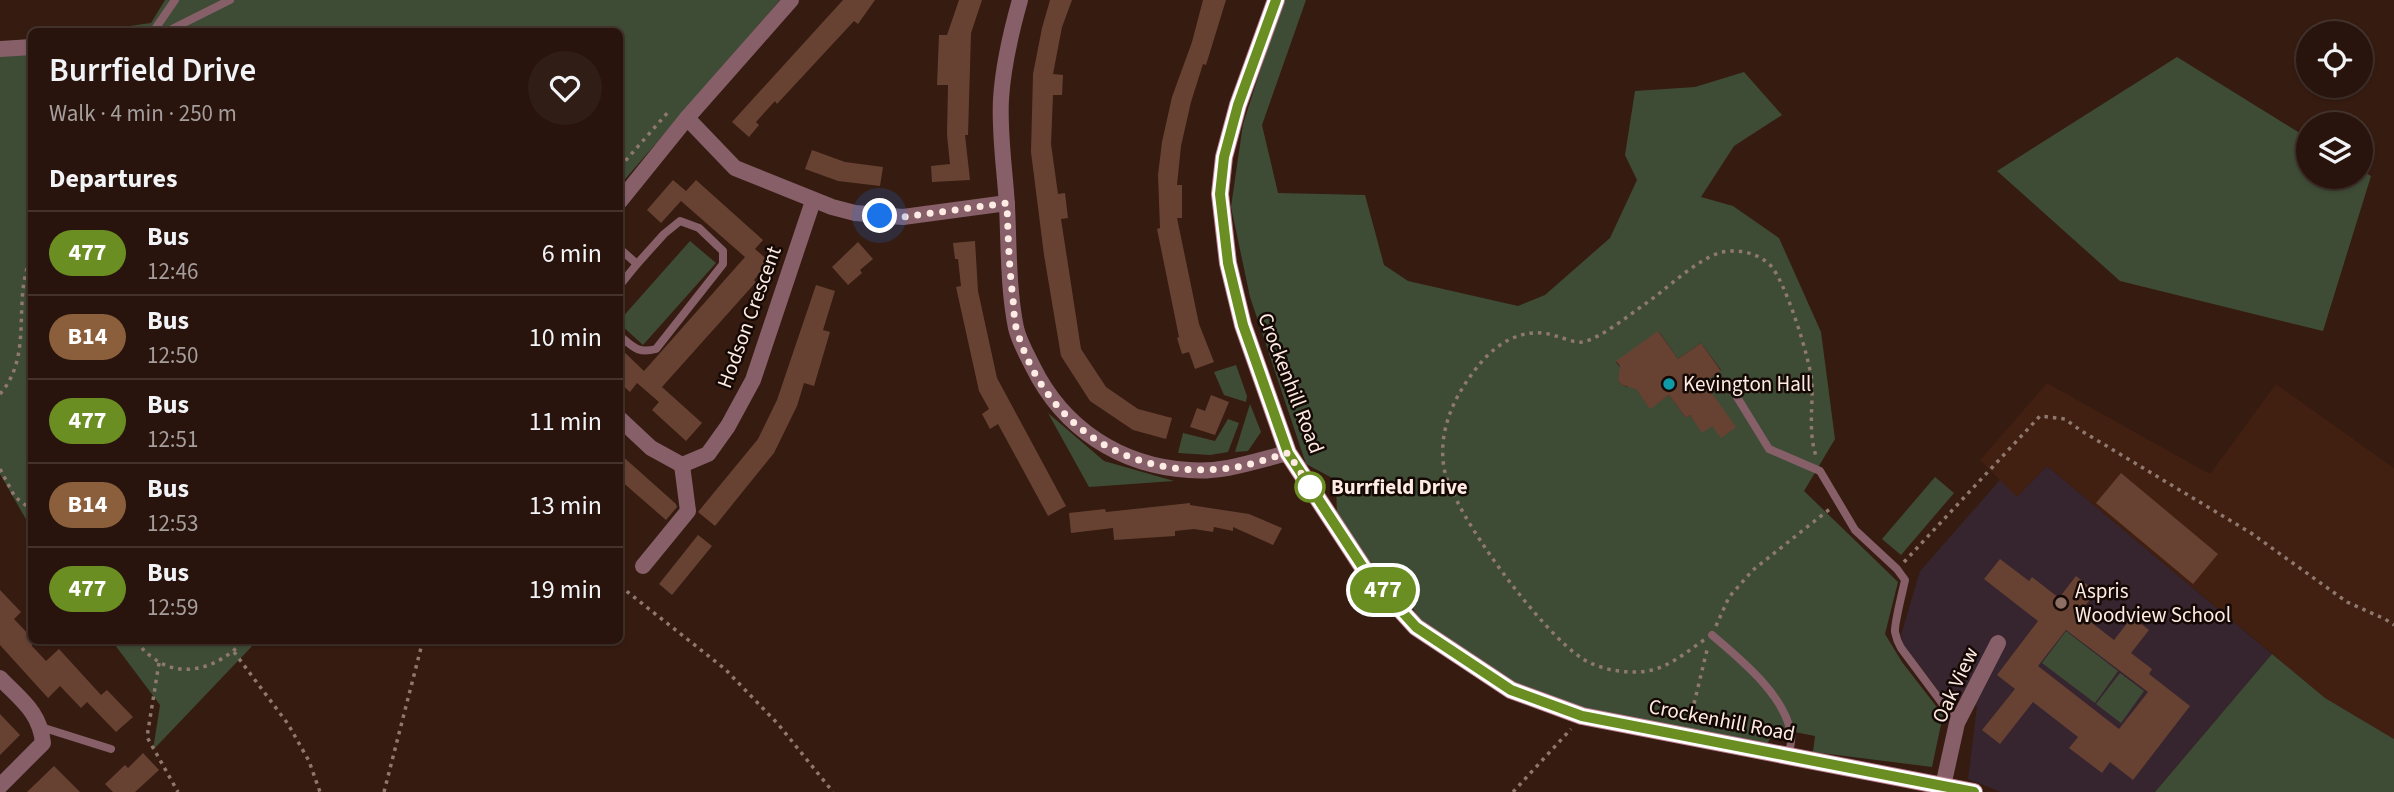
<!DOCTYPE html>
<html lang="en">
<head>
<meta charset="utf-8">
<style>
  :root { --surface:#28140c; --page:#301d15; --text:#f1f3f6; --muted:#a59e9d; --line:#44332d }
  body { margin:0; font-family:"Source Sans 3",sans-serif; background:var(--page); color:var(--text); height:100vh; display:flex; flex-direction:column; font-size:26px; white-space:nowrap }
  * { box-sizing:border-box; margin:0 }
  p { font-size:23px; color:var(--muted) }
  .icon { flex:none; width:38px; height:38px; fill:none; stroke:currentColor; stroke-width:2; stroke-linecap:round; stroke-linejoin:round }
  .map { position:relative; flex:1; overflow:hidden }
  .side { position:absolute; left:28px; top:28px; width:595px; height:616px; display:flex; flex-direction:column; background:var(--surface); border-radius:10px; box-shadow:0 2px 5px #0004,0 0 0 2px var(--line) }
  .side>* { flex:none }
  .badge { padding:0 14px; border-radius:23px; font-size:24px; line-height:46px }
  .controls { position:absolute; left:2296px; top:21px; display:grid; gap:14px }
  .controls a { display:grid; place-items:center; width:77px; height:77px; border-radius:50%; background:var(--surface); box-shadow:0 2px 5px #0004,0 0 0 2px var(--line); font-size:35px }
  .you { position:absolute; width:35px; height:35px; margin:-18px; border:5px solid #fff; border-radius:50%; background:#1a73e8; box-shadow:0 0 0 10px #1a73e833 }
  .map>.badge { position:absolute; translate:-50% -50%; box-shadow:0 0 0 4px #fff }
  h2 { padding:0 21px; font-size:26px; line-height:63px }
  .round { display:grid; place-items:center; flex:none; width:74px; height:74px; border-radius:37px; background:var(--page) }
  .headline { display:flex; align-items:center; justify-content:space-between; height:119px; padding:0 21px }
  h1 { font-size:33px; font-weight:600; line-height:52px }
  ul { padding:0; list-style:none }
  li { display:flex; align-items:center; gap:21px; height:84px; padding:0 21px; border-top:2px solid var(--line) }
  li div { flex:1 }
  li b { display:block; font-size:26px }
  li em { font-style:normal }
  li .badge { min-width:77px; font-weight:700; text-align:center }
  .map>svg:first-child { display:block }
</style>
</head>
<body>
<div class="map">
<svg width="2394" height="792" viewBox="0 0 2394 792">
  <rect width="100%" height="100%" fill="#361b10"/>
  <!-- built -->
  <polygon fill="#411f11" points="2047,383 2210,474 2276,384 2394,468 2394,739 2325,698 2047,466 2017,498 1980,460"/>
  <!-- education -->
  <polygon fill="#36252e" points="2047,466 2272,654 2155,792 2001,792 1968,779 1977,706 1959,696 1952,709 1903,644 1901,635 1920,571 2000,480 2017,497"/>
  <!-- green -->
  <g fill="#3e4c36" fill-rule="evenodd">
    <polygon points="165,0 780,0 620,185 620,32 87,32 151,23"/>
    <path d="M1283,0H1306L1262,125L1278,193L1365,195L1384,265L1408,281L1518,306L1545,295L1610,238L1637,180L1625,155L1635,91L1695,87L1744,72L1782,115L1734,146L1701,197L1733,206L1779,238L1821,332L1835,439L1804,491L1898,582L1885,634L1902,662L1943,715L1932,767L1813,752L1815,736L1774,728L1768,743L1595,712L1515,682L1474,661L1419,620L1397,577L1361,557L1337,518L1336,480L1306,464L1250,297L1231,207L1243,124ZM1659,332L1678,359L1701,343L1721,370L1704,382L1702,432L1690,415L1686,418L1669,395L1650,408L1632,383L1627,387L1622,385L1618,380L1623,371L1616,362Z"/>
    <polygon points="31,39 31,528 0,474 0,43"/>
    <polygon points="2177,57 2308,138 2308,177 2361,177 2361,170 2371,176 2323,331 2120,281 1997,171"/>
    <polygon points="690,241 716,263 643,345 620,324 620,320"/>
    <polygon points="1236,365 1247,396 1246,402 1224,395 1214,372"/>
    <polygon points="1250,404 1261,432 1248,451 1235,452"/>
    <polygon points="1048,413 1104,461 1174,481 1089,487"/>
    <polygon points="1228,419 1239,423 1228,452 1210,455 1178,453 1183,433 1215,441"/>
    <polygon points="1935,477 1954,493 1901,555 1882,539"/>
    <polygon points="2066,631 2118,671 2095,703 2042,663"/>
    <polygon points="112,641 257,641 153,750 160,705"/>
    <polygon points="2272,654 2325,698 2394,739 2394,792 2155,792"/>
    <polygon points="2120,673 2144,691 2121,723 2096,704"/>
  </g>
  <!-- building -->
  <g fill="#674233" fill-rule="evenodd">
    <polygon points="843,0 875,0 858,24 854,21 777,104 775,101 756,122 759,125 749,137 732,122"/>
    <polygon points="959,0 982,0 971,33 968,135 965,135 970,180 932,182 931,166 950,164 947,135 948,85 937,85 939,35 947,35"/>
    <polygon points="1050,0 1072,0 1062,27 1053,74 1063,75 1062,95 1053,95 1051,144 1058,194 1065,193 1068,218 1061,219 1081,349 1106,387 1138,409 1172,418 1166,439 1133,430 1090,401 1061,356 1044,255 1031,152 1033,74 1042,28"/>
    <polygon points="1203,0 1226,0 1206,65 1203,64 1191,102 1181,146 1177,185 1182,185 1182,218 1177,218 1199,324 1214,362 1195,369 1189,352 1182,354 1177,338 1179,337 1157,229 1160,228 1158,175 1162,142 1172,97 1192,42"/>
    <polygon points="812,150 845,162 883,167 880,186 838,181 805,169"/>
    <polygon points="673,180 686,191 696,180 763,240 755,249 770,262 754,280 756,282 662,387 702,423 686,441 652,410 659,402 637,383 630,392 620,383 620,348 644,371 745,257 681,201 661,223 647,210"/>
    <polygon points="975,241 978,291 997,378 1066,506 1048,516 998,424 990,429 982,414 989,409 979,391 956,287 961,286 958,259 955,259 953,243"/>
    <polygon points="858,242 873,259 860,270 862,273 848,285 832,267"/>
    <polygon points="816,285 835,291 823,330 830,332 814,386 804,383 797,406 774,453 715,526 698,512 758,439 777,400"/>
    <polygon points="1658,331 1678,359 1701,343 1721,371 1704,382 1736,427 1721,438 1712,426 1702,433 1690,415 1686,418 1669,395 1650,409 1636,389 1622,385 1618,380 1620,366 1616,361"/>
    <polygon points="1211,395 1229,402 1215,435 1190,427 1197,408 1205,411"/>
    <polygon points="620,454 676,504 677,507 666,520 620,480"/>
    <polygon points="2121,473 2218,554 2193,584 2096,503"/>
    <polygon points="1190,503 1190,505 1249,514 1282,528 1273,545 1233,527 1233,531 1214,527 1213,532 1194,529 1175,531 1175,536 1114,540 1113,528 1071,533 1069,513 1105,509 1106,512"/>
    <polygon points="698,535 712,546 672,595 659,584"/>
    <path d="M2000,559L2029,581L2032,577L2059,598L2076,576L2096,592L2079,613L2114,640L2132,617L2149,630L2131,653L2152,669L2149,674L2190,706L2133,780L2110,762L2102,773L2069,748L2078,737L2033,702L2000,744L1982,730L2015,689L1997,675L2038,621L1984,579ZM2066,630L2148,692L2119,729L2038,666Z"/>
    <polygon points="0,590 21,612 14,619 32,638 32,646 46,661 59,649 101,695 107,690 133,717 116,732 87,702 81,708 60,686 48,698 0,645"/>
    <polygon points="0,714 20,735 0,755"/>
    <polygon points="143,753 159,770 135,792 113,792 105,784 125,765 128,768"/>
    <polygon points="54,766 80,792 27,792"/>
  </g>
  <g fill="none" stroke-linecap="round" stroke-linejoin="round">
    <!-- path -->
    <g stroke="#8f786e" stroke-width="3.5" stroke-dasharray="3.5 5" stroke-linecap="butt">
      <polyline points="620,167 669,111"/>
      <path d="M0,394C28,362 18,320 24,282C26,271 29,260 32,249"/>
      <polyline points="0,469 15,497 32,510"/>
      <polyline points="1904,562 2040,416 2065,419 2080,430 2251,533 2347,602 2385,619 2394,625"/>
      <polyline points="620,586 725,669 778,724 833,792"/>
      <polyline points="1716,626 1729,597 1753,570 1831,508"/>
      <path d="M139,640C141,649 145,652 152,657C181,681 221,667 244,640"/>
      <path d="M1704,640C1682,655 1663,673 1633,672C1616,672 1598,668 1583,659C1543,634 1453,514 1444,468C1437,427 1458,388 1485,358C1504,338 1529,327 1556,336C1564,338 1574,343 1582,342C1600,339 1629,315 1645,304C1667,289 1693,262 1719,253C1735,248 1756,252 1769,264C1785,278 1810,360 1812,382C1813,408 1808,431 1816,456"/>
      <polyline points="234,652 288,724 309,761 320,792"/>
      <polyline points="159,663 147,737 178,792"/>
      <polyline points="1690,720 1708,646"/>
      <polyline points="384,792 423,640"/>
      <polyline points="1513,792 1571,729"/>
    </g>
    <!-- service -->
    <g stroke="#865f69" stroke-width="8">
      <polyline points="153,32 175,0"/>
      <polyline points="166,32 230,0"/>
      <path d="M620,249L637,264L664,234L680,221L699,228L723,251V264L656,349C638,354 633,347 620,336"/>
      <polyline points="620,285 637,264"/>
      <path d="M1737,397L1769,449L1820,471L1855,530L1897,569L1905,580C1903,590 1894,624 1895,632C1896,637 1898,643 1901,648L1957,723"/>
      <path d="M1712,635C1740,659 1785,695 1791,734C1792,740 1790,749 1788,756"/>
      <polyline points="41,727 111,749"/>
    </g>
    <!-- minor -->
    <g stroke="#865f69" stroke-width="16">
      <polyline points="791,0 687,118 735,168 832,207 855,213 903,217 1007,203"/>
      <path d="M1020,0C1011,32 1003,66 1001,99C999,134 1005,171 1007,206C1009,246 1008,288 1016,328C1019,341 1027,355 1033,367C1063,428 1120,466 1189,470C1223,473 1255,461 1288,453"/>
      <polyline points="0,49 32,47"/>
      <polyline points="620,201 687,118"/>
      <polyline points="620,419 651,448 682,465 708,454 728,426 753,380 813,201"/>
      <polyline points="643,566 688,511 682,465"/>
      <path d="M0,678C21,700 40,712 43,743L0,786"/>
      <polyline points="1943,786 1957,723 1998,643"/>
    </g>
    <!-- secondary -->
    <polyline stroke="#be7f90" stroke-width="18" points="1276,0 1238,105 1224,157 1220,194 1228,263 1243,325 1288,453 1366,572 1416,627 1511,690 1582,716 1974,792"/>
  </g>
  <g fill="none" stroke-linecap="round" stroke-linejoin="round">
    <defs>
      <polyline id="line" points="1276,0 1238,105 1224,157 1220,194 1228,263 1243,325 1288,453 1366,572 1416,627 1511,690 1582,716 1974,792"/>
    </defs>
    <!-- line casing -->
    <use href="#line" stroke="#fff" stroke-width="16"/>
    <!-- line -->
    <use href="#line" stroke="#6b8e23" stroke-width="10"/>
    <!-- walk -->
    <path stroke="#feebe3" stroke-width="7" stroke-dasharray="0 12.6" d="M880,216L903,217L1007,203C1008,235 1009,267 1013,299C1014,310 1014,321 1017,331C1045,424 1125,477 1220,469C1243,468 1266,459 1288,453L1310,487"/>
  </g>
  <!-- markers -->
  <circle fill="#0f9aa8" stroke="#150905" stroke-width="2.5" cx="1669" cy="384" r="7"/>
  <circle fill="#fff" stroke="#6b8e23" stroke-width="3.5" cx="1310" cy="487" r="14"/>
  <circle fill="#8d6e63" stroke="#150905" stroke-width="2.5" cx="2061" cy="603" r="7"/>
  <g text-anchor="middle" stroke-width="5" stroke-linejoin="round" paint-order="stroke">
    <!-- street labels -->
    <g font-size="21" fill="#feebe3" stroke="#150905">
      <text transform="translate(749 317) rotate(-70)" y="7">Hodson Crescent</text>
      <text transform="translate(1291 383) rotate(69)" y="7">Crockenhill Road</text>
      <text transform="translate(1955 685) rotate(-65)" y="7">Oak View</text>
      <text transform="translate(1722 720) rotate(11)" y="7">Crockenhill Road</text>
    </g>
    <!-- poi labels -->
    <g font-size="21" fill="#feebe3" stroke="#150905" text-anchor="start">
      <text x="1683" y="391">Kevington Hall</text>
      <text x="2075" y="598">Aspris<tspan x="2075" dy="24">Woodview School</tspan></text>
    </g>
    <!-- stop labels -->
    <g font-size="21" font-weight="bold" fill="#feebe3" stroke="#150905" text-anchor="start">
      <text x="1331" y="494">Burrfield Drive</text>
    </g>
  </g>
</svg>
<div class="controls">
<a><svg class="icon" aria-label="locate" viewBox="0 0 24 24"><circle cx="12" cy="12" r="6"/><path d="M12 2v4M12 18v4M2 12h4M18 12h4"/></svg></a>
<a><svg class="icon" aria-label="layers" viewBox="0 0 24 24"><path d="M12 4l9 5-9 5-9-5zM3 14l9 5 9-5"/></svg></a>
</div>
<div class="you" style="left:880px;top:216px"></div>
<b class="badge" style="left:1383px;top:590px;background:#6b8e23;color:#fff">477</b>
<section class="side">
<div class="headline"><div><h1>Burrfield Drive</h1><p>Walk · 4 min · 250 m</p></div><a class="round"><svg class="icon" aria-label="heart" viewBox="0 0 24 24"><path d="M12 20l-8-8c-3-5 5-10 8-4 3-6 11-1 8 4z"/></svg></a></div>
<h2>Departures</h2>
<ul>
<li><span class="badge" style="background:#6b8e23;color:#fff">477</span><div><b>Bus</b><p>12:46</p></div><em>6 min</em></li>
<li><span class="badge" style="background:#8b5e3c;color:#fff">B14</span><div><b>Bus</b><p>12:50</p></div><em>10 min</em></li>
<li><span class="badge" style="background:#6b8e23;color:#fff">477</span><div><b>Bus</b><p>12:51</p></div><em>11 min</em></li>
<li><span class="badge" style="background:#8b5e3c;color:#fff">B14</span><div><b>Bus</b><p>12:53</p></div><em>13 min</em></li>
<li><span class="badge" style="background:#6b8e23;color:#fff">477</span><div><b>Bus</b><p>12:59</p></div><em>19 min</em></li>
</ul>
</section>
</div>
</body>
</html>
